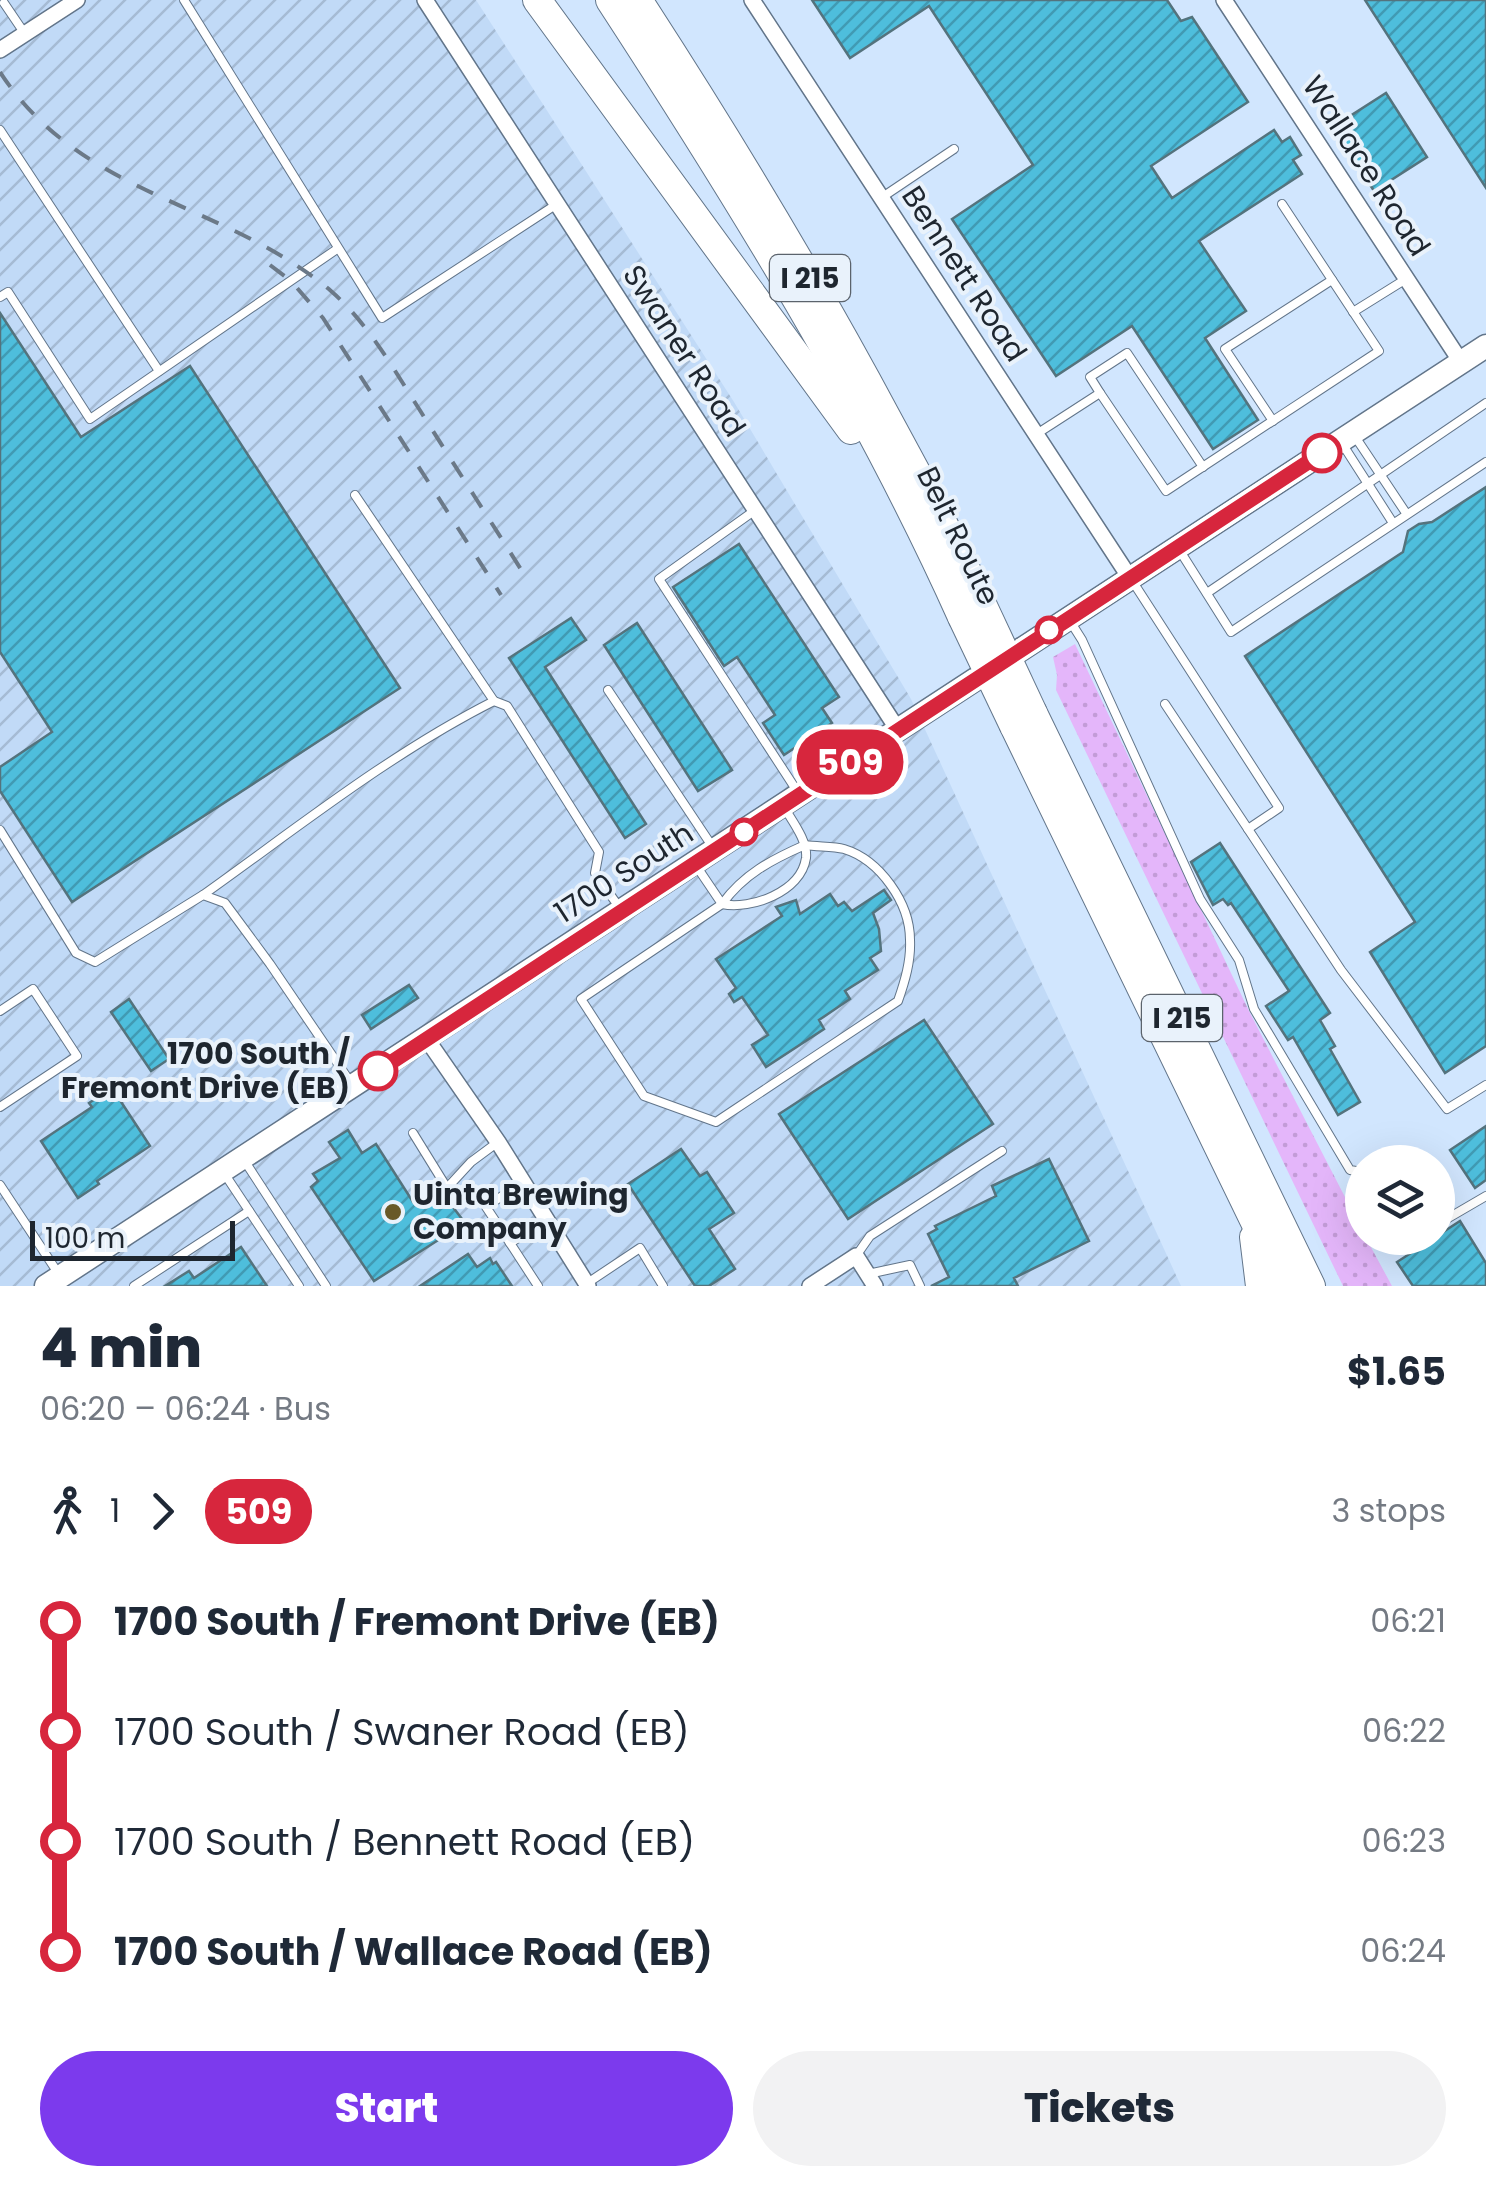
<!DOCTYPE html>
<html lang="en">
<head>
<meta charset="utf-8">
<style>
  :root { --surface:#fff; --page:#f2f2f3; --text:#1f2937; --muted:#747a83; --accent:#7c3aed }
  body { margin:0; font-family:Poppins,sans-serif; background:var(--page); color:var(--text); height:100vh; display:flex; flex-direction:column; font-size:38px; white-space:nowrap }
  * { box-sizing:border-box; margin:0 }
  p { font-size:32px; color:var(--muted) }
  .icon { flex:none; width:55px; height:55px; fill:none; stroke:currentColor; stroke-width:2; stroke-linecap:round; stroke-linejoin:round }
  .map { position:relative; height:1286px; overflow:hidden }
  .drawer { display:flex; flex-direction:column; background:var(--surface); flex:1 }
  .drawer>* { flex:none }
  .badge { padding:0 20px; border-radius:32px; font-size:35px; line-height:65px }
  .buttons { position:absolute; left:1345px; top:1145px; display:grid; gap:20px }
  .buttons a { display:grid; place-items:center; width:110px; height:110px; border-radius:50%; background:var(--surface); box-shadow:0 10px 40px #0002; font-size:50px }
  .scale { position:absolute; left:30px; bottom:25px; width:205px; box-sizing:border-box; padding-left:10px; border:5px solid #1e262f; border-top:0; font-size:28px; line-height:35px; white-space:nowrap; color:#1e262f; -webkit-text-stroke:8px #e9f2fb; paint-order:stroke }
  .map>.badge { position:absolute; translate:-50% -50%; box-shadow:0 0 0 5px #fff }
  .legs { display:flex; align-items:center; gap:15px; height:110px; padding:0 40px; font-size:32px }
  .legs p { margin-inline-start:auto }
  .headline { display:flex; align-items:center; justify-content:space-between; height:170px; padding:0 40px }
  h1 { font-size:55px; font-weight:800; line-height:75px }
  .cta { display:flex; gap:20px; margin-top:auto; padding:20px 40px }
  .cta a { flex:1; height:115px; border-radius:60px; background:var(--accent); color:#fff; font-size:40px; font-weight:800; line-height:115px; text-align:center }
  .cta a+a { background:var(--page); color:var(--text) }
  ul { padding:0 40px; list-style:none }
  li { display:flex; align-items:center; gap:35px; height:110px; font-size:38px }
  li i { display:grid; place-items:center; width:15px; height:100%; margin:0 12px; background:currentColor }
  li i::after { content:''; width:25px; height:25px; margin:-12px; border:8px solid; border-radius:50%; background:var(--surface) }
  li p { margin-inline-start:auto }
  li:first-child i { background:linear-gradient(#0000 50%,currentColor 0) }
  li:last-child i { background:linear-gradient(currentColor 50%,#0000 0) }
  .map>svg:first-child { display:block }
</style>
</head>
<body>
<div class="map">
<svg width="1486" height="1286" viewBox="0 0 1486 1286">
  <defs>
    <pattern id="industrial-furrows" width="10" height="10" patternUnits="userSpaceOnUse" patternTransform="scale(2.5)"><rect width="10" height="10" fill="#c1daf7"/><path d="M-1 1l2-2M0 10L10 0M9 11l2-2" fill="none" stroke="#a5bbd4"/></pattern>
    <pattern id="grass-dots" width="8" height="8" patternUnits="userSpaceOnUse" patternTransform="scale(2.5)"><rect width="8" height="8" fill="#e4b6fa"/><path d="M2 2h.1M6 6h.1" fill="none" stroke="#c39cd7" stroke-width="1.8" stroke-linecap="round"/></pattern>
    <pattern id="building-hatch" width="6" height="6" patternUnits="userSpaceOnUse" patternTransform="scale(2.5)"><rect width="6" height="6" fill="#4ebedc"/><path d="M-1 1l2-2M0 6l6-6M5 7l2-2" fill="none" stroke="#409ab3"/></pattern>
  </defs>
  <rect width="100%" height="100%" fill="#d1e6fe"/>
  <!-- industrial -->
  <polygon fill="url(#industrial-furrows)" points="0,0 476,0 734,402 911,699 1181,1286 0,1286"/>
  <!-- grass -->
  <polygon fill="url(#grass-dots)" points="1075,644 1249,1011 1362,1230 1362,1238 1366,1238 1392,1286 1343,1286 1056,690 1057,675 1053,657"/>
  <!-- building -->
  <g fill="url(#building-hatch)" stroke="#54737d" stroke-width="2.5">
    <polygon points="812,0 1167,0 1181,21 1192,17 1248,102 1151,166 1172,198 1274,130 1282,142 1290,137 1301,155 1293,160 1302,174 1199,241 1246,311 1205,338 1258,420 1213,449 1132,326 1056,376 952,219 1033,165 929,6 850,58"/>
    <polygon points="1365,0 1486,0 1486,188"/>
    <polygon points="1386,93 1427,157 1374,191 1333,127"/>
    <polygon points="0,313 81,437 190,366 400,688 72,902 0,791 0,767 52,732 0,652"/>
    <polygon points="1486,487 1486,1046 1445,1073 1370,952 1415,922 1245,656 1403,552 1408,531 1419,524 1432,522"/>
    <polygon points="739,544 839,697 822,708 832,723 784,755 763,723 775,715 737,657 724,666 673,587"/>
    <polygon points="571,618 586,640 545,667 646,824 625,838 509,658"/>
    <polygon points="637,623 732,770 698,791 604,645"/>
    <polygon points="1220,843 1330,1013 1320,1020 1335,1046 1330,1049 1360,1102 1338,1115 1293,1037 1288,1040 1266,1006 1289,991 1231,903 1228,905 1223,899 1213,905 1191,862"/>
    <polygon points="884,890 891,900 873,913 879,929 881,951 870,958 878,970 845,991 850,999 819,1020 824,1029 766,1067 752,1045 768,1035 742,997 734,1002 729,994 736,988 716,959 782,916 776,907 796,900 800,914 830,894 838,906 844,902 852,911"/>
    <polygon points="409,985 418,998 371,1029 362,1015"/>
    <polygon points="129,999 169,1059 151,1071 111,1012"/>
    <polygon points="924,1020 993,1124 848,1219 779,1114"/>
    <polygon points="112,1088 150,1146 97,1181 99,1184 78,1198 41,1141 92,1107 89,1103"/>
    <polygon points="1486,1126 1486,1180 1475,1188 1450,1150"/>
    <polygon points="348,1130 362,1153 376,1144 413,1202 437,1186 465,1223 374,1281 311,1187 318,1181 313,1174 340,1158 329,1142"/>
    <polygon points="681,1149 700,1176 707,1172 734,1213 709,1229 735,1269 709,1286 695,1286 628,1184"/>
    <polygon points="1049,1159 1089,1241 1014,1278 1018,1286 931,1286 949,1277 928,1234 937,1229 935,1226 996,1196 992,1186"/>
    <polygon points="1460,1221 1486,1263 1486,1286 1413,1286 1397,1262"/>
    <polygon points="241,1247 267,1286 165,1286 189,1271 194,1278"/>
    <polygon points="468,1254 477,1267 490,1258 493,1264 496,1262 512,1286 420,1286"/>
  </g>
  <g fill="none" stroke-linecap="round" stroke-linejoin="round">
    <defs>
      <g id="lane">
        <polyline points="184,0 382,318 557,204"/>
        <polyline points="4,3 25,34"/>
        <polyline points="0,130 159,371"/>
        <polyline points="881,198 954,149"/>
        <polyline points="0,297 8,292 90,419 337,249"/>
        <polyline points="1353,312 1406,279"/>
        <polyline points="1100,393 1090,377 1127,353 1203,467"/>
        <polyline points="1273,421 1225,349 1332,280"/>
        <polyline points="1035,435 1100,393 1166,491 1379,351 1282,204"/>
        <polyline points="1356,438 1406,513"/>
        <polyline points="1343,445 1393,523"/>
        <polyline points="355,495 494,701"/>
        <polyline points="754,511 659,579 797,791"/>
        <polyline points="1180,551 1231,632 1486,462"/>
        <polyline points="1133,582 1279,808 1248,829 1165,704"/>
        <polyline points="1207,593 1486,403"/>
        <polyline points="1070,621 1082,640 1200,899 1239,960 1254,1009 1350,1170 1362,1172"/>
        <polyline points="608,690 712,846"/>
        <polyline points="1248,829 1341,970 1447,1109 1486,1085"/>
        <polyline points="0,830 76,953 95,962 203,895 225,903 270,964 351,1083"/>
        <path d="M805,845C818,847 833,846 844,849C880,860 910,903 910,940C911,961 905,981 898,1001L716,1122L644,1096L581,999L722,904C744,874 771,860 805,845Z"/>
        <path d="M697,867L722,904C751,910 801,892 806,858C808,841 792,821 784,807"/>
        <path d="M203,895C297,828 391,753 494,701L507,706L599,852L595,873L619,907"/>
        <polyline points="0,1011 33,989 77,1056 0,1107"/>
        <polyline points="413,1133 447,1188 471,1162 498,1142"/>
        <polyline points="244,1160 326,1286"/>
        <polyline points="224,1173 299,1286"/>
        <polyline points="0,1185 58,1273"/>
        <polyline points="1438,1224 1486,1196"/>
        <polyline points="510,1243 486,1207 521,1183"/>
        <polyline points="856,1256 870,1236 1002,1151"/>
        <polyline points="868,1274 910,1265 920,1286"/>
        <polyline points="586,1284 640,1248 663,1286"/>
        <polyline points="134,1286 249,1211"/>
        <polyline points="538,1286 510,1243 546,1221"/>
      </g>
      <g id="street">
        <polyline points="425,0 898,730"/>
        <polyline points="752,0 1130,578"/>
        <polyline points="1224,0 1461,362"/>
        <polyline points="0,50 77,0"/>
        <polyline points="426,1038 498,1142 588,1286"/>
        <polyline points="810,1286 856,1256 875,1286"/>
      </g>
      <polyline id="secondary" points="46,1286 1486,346"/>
      <g id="highway">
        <polyline points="537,0 851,430"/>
        <path d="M610,0C739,198 865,401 962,617"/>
        <path d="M638,0C727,137 811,276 888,420C921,481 954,541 982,604"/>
        <polyline points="1033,713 1311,1286"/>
        <polyline points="1014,726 1286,1286"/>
        <polyline points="1254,1237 1260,1286"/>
      </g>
    </defs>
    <!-- lane casing -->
    <use href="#lane" stroke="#62758a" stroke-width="10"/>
    <!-- street casing -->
    <use href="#street" stroke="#62758a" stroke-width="18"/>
    <!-- secondary casing -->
    <use href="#secondary" stroke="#62758a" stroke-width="25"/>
    <!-- highway casing -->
    <use href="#highway" stroke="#62758a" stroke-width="30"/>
    <!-- lane -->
    <use href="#lane" stroke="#fff" stroke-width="8"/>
    <!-- street -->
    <use href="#street" stroke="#fff" stroke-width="15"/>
    <!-- secondary -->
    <use href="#secondary" stroke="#fff" stroke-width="22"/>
    <!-- highway -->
    <use href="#highway" stroke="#fff" stroke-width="28"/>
    <!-- rail -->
    <g stroke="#6b7988" stroke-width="4" stroke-dasharray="18 18" stroke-linecap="butt">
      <path d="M0,72C81,197 226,202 331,291C369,324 394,370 421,412C456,468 492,523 527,579"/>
      <polyline points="270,265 291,281 323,318 501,595"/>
    </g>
    <defs>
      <g id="highway-bridge">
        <polyline points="982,604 1033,713"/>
        <polyline points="962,617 1014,726"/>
      </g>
    </defs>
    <!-- highway-bridge casing -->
    <use href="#highway-bridge" stroke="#62758a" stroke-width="30" stroke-linecap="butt"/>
    <!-- highway-bridge -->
    <use href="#highway-bridge" stroke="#fff" stroke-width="28"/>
  </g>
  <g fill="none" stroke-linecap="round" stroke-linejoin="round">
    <defs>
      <polyline id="line-1" points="378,1071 1322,453"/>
    </defs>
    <!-- line-1 casing -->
    <use href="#line-1" stroke="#fff" stroke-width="22"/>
    <!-- line-1 -->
    <use href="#line-1" stroke="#d7263d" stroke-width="15"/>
  </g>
  <!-- markers -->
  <g fill="#fff" stroke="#d7263d" stroke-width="5">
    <circle cx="1322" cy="453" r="18"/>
    <circle cx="1049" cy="630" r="12"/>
    <circle cx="744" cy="832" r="12"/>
    <circle cx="378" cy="1071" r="18"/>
  </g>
  <circle fill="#695927" stroke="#e9f2fb" stroke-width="4" cx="393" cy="1212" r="10"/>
  <g text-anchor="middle" stroke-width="8" stroke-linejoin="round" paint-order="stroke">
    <!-- shield labels -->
    <g fill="#e9f2fb" stroke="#5b636c" stroke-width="2.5">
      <rect x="770" y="255" width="80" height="46" rx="8"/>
      <rect x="1142" y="995" width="80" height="46" rx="8"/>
    </g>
    <g font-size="28" font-weight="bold" fill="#1e262f">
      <text x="810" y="288">I 215</text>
      <text x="1182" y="1028">I 215</text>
    </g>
    <!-- street labels -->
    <g font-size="30" fill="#1e262f" stroke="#e9f2fb">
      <text transform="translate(1366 166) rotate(57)" y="10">Wallace Road</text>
      <text transform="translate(964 274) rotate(57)" y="10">Bennett Road</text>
      <text transform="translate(684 351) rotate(57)" y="10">Swaner Road</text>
      <text transform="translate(958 536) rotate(64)" y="10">Belt Route</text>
      <text transform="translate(624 873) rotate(-33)" y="10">1700 South</text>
    </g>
    <!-- stop labels -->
    <g font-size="30" font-weight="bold" fill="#1e262f" stroke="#e9f2fb" text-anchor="end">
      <text x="350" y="1064">1700 South /<tspan x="350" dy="34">Fremont Drive (EB)</tspan></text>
    </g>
    <!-- poi labels -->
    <g font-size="30" font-weight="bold" fill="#1e262f" stroke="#e9f2fb" text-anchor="start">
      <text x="413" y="1205">Uinta Brewing<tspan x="413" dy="34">Company</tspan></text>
    </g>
  </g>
</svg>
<div class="buttons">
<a><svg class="icon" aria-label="layers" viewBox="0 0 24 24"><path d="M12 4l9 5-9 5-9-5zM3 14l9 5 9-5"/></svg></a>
</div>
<div class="scale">100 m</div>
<b class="badge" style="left:850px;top:762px;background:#d7263d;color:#fff">509</b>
</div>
<section class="drawer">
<div class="headline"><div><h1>4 min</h1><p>06:20 – 06:24 · Bus</p></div><b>$1.65</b></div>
<div class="legs"><svg class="icon" aria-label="walk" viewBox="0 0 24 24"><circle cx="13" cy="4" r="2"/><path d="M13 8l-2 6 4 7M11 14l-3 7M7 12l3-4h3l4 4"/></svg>1<svg class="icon" aria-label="forward" viewBox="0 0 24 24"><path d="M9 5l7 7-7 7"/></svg><b class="badge" style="background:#d7263d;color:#fff">509</b><p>3 stops</p></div>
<ul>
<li><i style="color:#d7263d"></i><b>1700 South / Fremont Drive (EB)</b><p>06:21</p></li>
<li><i style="color:#d7263d"></i><span>1700 South / Swaner Road (EB)</span><p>06:22</p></li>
<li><i style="color:#d7263d"></i><span>1700 South / Bennett Road (EB)</span><p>06:23</p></li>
<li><i style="color:#d7263d"></i><b>1700 South / Wallace Road (EB)</b><p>06:24</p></li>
</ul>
<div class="cta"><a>Start</a><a>Tickets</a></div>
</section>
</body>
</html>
